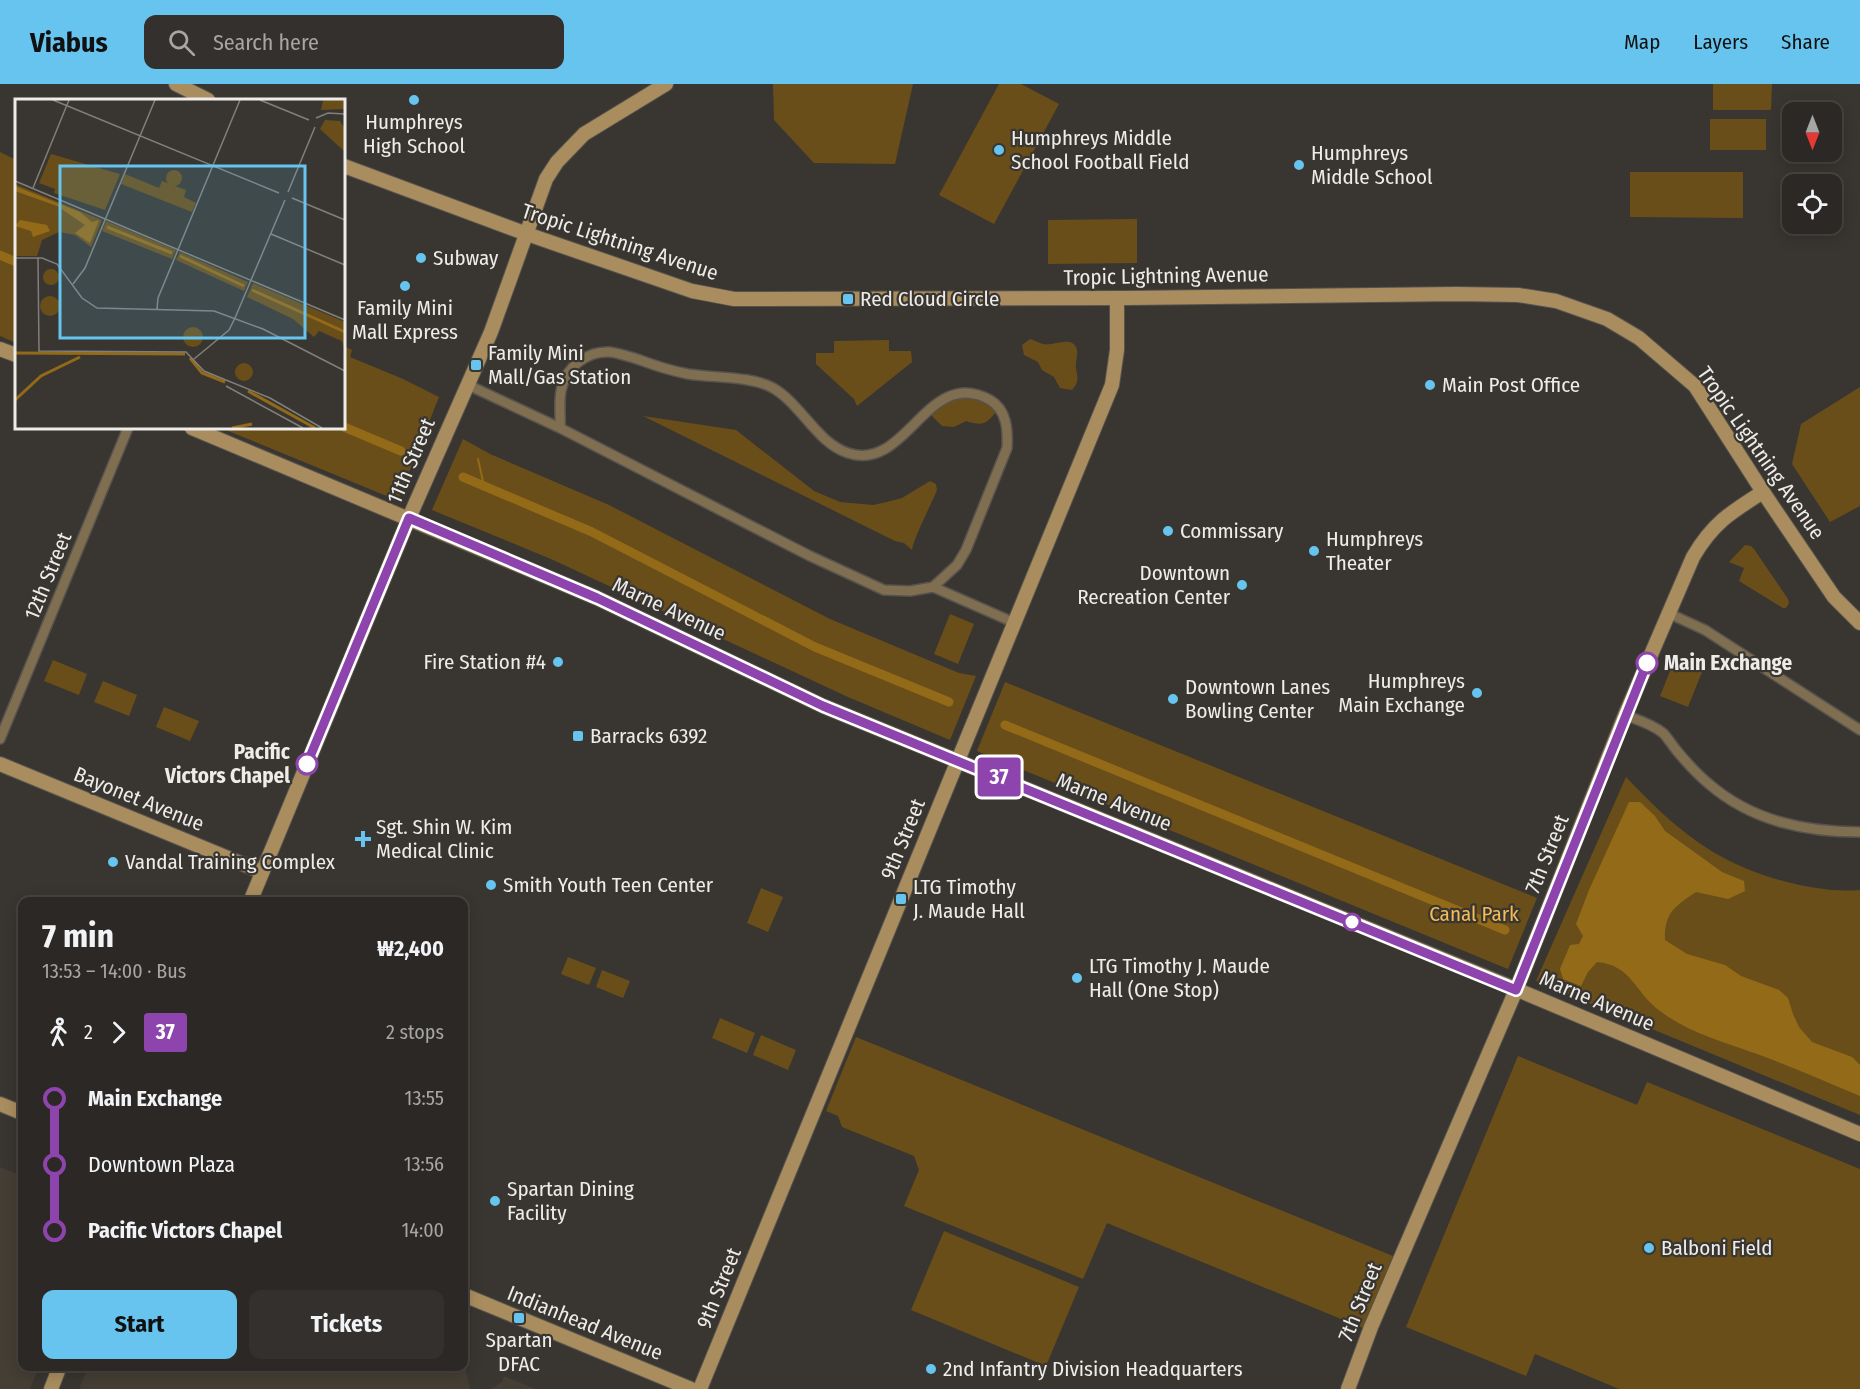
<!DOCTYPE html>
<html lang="en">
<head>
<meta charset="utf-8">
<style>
  :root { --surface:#2b2825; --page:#33302d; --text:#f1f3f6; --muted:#a6a6a7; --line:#474442; --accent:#66c4ef }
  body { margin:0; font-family:"Fira Sans Condensed",sans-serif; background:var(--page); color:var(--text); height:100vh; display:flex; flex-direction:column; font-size:22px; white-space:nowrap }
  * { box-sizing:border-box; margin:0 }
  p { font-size:20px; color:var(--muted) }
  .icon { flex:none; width:33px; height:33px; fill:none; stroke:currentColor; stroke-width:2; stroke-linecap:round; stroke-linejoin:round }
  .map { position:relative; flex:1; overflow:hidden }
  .drawer { position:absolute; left:18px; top:813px; width:450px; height:474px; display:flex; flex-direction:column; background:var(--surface); border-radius:12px; box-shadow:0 3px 15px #0003,0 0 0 2px var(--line) }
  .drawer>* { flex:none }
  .badge { padding:0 12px; border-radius:4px; font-size:21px; line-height:39px }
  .needle { width:39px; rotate:180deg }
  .tools { position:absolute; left:1782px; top:18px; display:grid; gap:12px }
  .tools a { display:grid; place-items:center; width:60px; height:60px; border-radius:12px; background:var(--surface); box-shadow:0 3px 15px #0003,0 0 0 2px var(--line); font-size:30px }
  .map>.badge { position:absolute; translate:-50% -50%; box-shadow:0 0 0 3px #fff }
  .legs { display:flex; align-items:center; gap:9px; height:66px; padding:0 24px; font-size:20px }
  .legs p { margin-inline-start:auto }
  .overview { display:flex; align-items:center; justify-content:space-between; height:102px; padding:0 24px }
  h1 { font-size:33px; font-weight:700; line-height:45px }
  .cta { display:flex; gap:12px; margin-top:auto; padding:12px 24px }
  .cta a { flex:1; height:69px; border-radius:12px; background:var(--accent); color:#111; font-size:24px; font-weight:700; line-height:69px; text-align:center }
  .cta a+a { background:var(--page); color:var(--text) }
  ul { padding:0 24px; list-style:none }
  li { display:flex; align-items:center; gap:21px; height:66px; font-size:22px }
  li i { display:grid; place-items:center; width:9px; height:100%; margin:0 8px; background:currentColor }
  li i::after { content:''; width:15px; height:15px; margin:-8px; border:4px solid; border-radius:50%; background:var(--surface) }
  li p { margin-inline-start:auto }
  li:first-child i { background:linear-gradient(#0000 50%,currentColor 0) }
  li:last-child i { background:linear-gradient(currentColor 50%,#0000 0) }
  header { display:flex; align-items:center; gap:36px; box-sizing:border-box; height:84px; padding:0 30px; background:var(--accent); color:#111 }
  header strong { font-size:28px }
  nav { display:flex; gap:33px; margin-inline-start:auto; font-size:21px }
  .search { width:420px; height:54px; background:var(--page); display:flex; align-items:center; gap:15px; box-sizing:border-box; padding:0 21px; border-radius:12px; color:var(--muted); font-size:22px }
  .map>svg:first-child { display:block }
</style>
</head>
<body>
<header>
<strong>Viabus</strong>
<div class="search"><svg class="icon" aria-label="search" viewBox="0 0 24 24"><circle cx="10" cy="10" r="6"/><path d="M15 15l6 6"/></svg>Search here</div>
<nav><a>Map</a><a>Layers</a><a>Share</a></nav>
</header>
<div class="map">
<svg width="1860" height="1305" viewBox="0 0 1860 1305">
  <rect width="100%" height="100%" fill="#393631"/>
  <!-- built -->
  <g fill="#453e34">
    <polygon points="0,1083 22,1092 22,1282 39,1283 30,1305 0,1305"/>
    <polygon points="464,1275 467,1277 465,1283 470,1305 79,1305 88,1283 464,1282"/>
    <polygon points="504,1292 521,1299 535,1305 490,1305 502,1298"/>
  </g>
  <!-- green -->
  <g fill="#6a4e19">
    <polygon points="773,0 913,0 895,80 814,79 774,36"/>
    <polygon points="999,0 1021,0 1059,20 994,140 939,111"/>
    <polygon points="1713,0 1772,0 1771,26 1713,26"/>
    <rect x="1710" y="35" width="56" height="31"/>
    <polygon points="0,68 16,76 16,259 0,252"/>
    <polygon points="1630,88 1743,88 1743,134 1630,133"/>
    <polygon points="1137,135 1137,179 1048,180 1048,136"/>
    <path d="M1030,255C1034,256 1039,259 1043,260C1053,263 1073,250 1077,266C1078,272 1075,278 1076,285C1078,295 1079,298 1072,306L1060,304L1054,293L1042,286L1038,278L1024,271L1022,261Z"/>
    <polygon points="889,256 889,267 911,267 912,278 857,322 854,315 816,280 816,269 834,269 834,257"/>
    <polygon points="344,262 352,266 350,273 403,295 439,313 399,413 394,415 221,344 344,344"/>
    <polygon points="1860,303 1860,422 1830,438 1792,380 1801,340"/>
    <path d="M960,308L999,324C987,339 985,343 966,337L954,343L942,342L928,328Z"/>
    <path d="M643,332L736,346L814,407L840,418L873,421L887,418L902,414L930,397L936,400L937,406C931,421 914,453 912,466L904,459L895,457Z"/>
    <polygon points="463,355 490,370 609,421 830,535 959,589 976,592 950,656 848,613 551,475 432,426"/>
    <polygon points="1745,461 1751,462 1754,465 1788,515 1789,519 1786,524 1783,524 1739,497 1744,484 1729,478"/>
    <polygon points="950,530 974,540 958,580 934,570"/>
    <polygon points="1676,572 1704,583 1688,623 1660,612"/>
    <polygon points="53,576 87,590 79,611 44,597"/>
    <polygon points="103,597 137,611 129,632 94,618"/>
    <polygon points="1005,598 1537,814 1508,885 977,667"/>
    <polygon points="164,623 199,637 190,657 156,643"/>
    <path d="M1626,693C1675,745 1716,780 1787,798C1811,804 1835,808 1860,806V1031L1536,897Z"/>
    <polygon points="761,804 783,813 768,848 747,839"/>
    <polygon points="568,873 596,884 589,901 561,890"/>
    <polygon points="602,886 630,897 623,914 596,903"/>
    <polygon points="720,934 755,949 747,969 712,954"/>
    <polygon points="761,951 796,966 788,986 753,971"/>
    <polygon points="856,953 1393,1172 1363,1244 1107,1139 1083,1195 904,1122 919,1086 914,1072 842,1043 838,1032 826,1027"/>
    <polygon points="1518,972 1637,1021 1647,998 1860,1085 1860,1305 1619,1305 1535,1270 1526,1292 1406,1243"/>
    <polygon points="944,1147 1079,1203 1046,1282 911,1226"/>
  </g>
  <!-- water -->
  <path fill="#936a18" d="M1629,718H1640L1655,732L1665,747L1722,788L1744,797L1745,807L1728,815L1696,808C1675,822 1664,829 1665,856L1687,870L1725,881L1741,892L1779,906L1788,914L1793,930L1799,943L1812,958L1852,973L1860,981V1012C1826,998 1792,983 1757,970C1724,958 1689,949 1660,927C1635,909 1632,881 1597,878L1588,888L1581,902L1563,895L1560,885L1570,861L1579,860L1583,852L1576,840L1589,806Z"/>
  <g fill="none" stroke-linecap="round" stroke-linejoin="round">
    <!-- stream -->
    <polyline stroke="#936a18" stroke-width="2" points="478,375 484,402"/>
    <!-- canal -->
    <g stroke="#936a18" stroke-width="9">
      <polyline points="0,171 16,178"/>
      <polyline points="344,343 401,367"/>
      <polyline points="463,393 592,448 815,563 949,618"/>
      <polyline points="1005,641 1505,846"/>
    </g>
    <defs>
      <g id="street">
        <path d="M468,301L560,344L810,472L884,506L910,507L933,503L957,481L966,466L1007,364C1008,346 1007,326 990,316C927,281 907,389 848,369C817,359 801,320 773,304C752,292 713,294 688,290C672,287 656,282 640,276C630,273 620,269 609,268C588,267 567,282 562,303C558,315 561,331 560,344"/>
        <polyline points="933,503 1015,539"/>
        <polyline points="1668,529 1705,546 1860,646"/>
        <path d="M1625,631C1638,636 1652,640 1663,649C1668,654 1672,661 1677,667C1687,679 1698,691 1709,700C1752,737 1805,748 1860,748"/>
        <polyline points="0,655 128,344"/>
      </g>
      <g id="secondary">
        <polyline points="176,0 208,16"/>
        <polyline points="344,82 527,150 692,207 734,215 1128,214 1457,210 1518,211 1556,217 1607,235 1639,254 1695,302 1763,408 1834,513 1860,539"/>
        <polyline points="0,265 16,271"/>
        <polyline points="192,344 597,514 823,622 1506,901 1860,1050"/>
        <polyline points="0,680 262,788"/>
        <polyline points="250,818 409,434 491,248 546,95 557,78 584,50 666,0"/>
        <polyline points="0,1020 22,1029"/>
        <polyline points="464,1211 691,1305"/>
        <polyline points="51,1305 60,1282"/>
        <polyline points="700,1305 1112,301 1117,266 1117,214"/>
        <path d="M1348,1305L1371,1243L1516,906L1625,631L1693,473C1713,439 1731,428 1763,408"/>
      </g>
    </defs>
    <!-- street casing -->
    <use href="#street" stroke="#56534e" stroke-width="12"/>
    <!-- secondary casing -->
    <use href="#secondary" stroke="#56534e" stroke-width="16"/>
    <!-- street -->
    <use href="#street" stroke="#806e51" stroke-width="9"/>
    <!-- secondary -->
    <use href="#secondary" stroke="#a98d5e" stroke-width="14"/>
  </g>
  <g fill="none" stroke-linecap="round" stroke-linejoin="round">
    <defs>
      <polyline id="line-1" points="307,680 409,434 597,514 823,622 1516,906 1647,579"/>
    </defs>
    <!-- line-1 casing -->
    <use href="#line-1" stroke="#fff" stroke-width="14"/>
    <!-- line-1 -->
    <use href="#line-1" stroke="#8e44ad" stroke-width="9"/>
  </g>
  <!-- markers -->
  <g fill="#66c4ef" stroke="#393631" stroke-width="2">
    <circle cx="414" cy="16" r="6"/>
    <circle cx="999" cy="66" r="6"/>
    <circle cx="1299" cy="81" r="6"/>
    <circle cx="421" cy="174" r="6"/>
    <circle cx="405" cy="202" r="6"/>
    <rect x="842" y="209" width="12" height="12" rx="3"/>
    <rect x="470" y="275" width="12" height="12" rx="3"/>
    <circle cx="1430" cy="301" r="6"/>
    <circle cx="1168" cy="447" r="6"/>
    <circle cx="1314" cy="467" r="6"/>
    <circle cx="1242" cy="501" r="6"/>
    <circle cx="558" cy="578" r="6"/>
    <circle cx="1477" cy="609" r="6"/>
    <circle cx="1173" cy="615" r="6"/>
    <rect x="572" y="646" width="12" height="12" rx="3"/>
    <path d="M360 746h6v6h6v6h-6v6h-6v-6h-6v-6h6z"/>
    <circle cx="113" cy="778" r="6"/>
    <circle cx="491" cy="801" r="6"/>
    <rect x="895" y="809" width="12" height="12" rx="3"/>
    <circle cx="1077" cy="894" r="6"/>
    <circle cx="495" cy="1117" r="6"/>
    <circle cx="1649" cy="1164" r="6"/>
    <rect x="513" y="1228" width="12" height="12" rx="3"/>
    <circle cx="931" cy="1285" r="6"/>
  </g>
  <g fill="#fff" stroke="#8e44ad" stroke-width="3">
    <circle cx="1647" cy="579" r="10"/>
    <circle cx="307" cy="680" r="10"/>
    <circle cx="1352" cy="838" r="8"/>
  </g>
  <g text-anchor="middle" stroke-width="4.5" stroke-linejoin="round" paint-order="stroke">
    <!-- poi labels -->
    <g font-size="21" fill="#eeece9" stroke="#393631" text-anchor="start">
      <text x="414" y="45" text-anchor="middle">Humphreys<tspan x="414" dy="24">High School</tspan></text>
      <text x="1011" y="61">Humphreys Middle<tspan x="1011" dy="24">School Football Field</tspan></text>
      <text x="1311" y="76">Humphreys<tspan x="1311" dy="24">Middle School</tspan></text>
      <text x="433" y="181">Subway</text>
      <text x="860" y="222">Red Cloud Circle</text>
      <text x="405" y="231" text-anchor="middle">Family Mini<tspan x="405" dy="24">Mall Express</tspan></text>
      <text x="488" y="276">Family Mini<tspan x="488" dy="24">Mall/Gas Station</tspan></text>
      <text x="1442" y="308">Main Post Office</text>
      <text x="1180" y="454">Commissary</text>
      <text x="1326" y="462">Humphreys<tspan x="1326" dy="24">Theater</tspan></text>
      <text x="1230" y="496" text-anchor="end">Downtown<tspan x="1230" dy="24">Recreation Center</tspan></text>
      <text x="546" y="585" text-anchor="end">Fire Station #4</text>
      <text x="1465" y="604" text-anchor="end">Humphreys<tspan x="1465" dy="24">Main Exchange</tspan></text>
      <text x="1185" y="610">Downtown Lanes<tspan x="1185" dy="24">Bowling Center</tspan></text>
      <text x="590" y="659">Barracks 6392</text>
      <text x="376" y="750">Sgt. Shin W. Kim<tspan x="376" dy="24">Medical Clinic</tspan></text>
      <text x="125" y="785">Vandal Training Complex</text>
      <text x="503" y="808">Smith Youth Teen Center</text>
      <text x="913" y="810">LTG Timothy<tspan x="913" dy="24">J. Maude Hall</tspan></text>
      <text x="1089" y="889">LTG Timothy J. Maude<tspan x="1089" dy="24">Hall (One Stop)</tspan></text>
      <text x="507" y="1112">Spartan Dining<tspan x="507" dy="24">Facility</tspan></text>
      <text x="1661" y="1171">Balboni Field</text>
      <text x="519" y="1263" text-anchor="middle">Spartan<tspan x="519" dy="24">DFAC</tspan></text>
      <text x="943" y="1292">2nd Infantry Division Headquarters</text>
    </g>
    <!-- street labels -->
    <g font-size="21" fill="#eeece9" stroke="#393631">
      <text transform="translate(620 158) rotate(18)" y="7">Tropic Lightning Avenue</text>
      <text transform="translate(1166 192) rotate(-1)" y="7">Tropic Lightning Avenue</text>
      <text transform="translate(1761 369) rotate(55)" y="7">Tropic Lightning Avenue</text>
      <text transform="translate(411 377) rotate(-67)" y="7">11th Street</text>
      <text transform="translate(48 492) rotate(-68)" y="7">12th Street</text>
      <text transform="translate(669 525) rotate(25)" y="7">Marne Avenue</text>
      <text transform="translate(139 715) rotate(22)" y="7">Bayonet Avenue</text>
      <text transform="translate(1114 718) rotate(22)" y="7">Marne Avenue</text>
      <text transform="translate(903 755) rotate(-68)" y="7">9th Street</text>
      <text transform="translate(1547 770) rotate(-68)" y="7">7th Street</text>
      <text transform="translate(1597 917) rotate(23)" y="7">Marne Avenue</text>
      <text transform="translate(719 1204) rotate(-68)" y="7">9th Street</text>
      <text transform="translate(1360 1218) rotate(-68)" y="7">7th Street</text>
      <text transform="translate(585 1239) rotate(22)" y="7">Indianhead Avenue</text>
    </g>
    <!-- stop labels -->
    <g font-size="21" font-weight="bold" fill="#eeece9" stroke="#393631" text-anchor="start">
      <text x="1664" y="586">Main Exchange</text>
      <text x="290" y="675" text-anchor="end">Pacific<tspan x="290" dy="24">Victors Chapel</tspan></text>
    </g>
    <!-- park labels -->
    <g font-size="21" fill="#f5bb54" stroke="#393631">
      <text x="1474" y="837">Canal Park</text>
    </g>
  </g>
  <!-- overview -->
  <g transform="translate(15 15)">
    <rect width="330" height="330" fill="#393631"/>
    <path d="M308,1H330V10L306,11ZM310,21L325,22L330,30V53L305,30ZM36,55L105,75L90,111L39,94L40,90L24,84ZM151 79a8 8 0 1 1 16 0a8 8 0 1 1-16 0ZM110,75L144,89L147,82L171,91L169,98L181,104L177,113L106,85ZM0,85L87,121L76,148L60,136L44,133L27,141L22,157H0ZM91,122L161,151L157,160L87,132ZM165,153L233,183L229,192L161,161ZM28 178a8 8 0 1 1 16 0a8 8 0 1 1-16 0ZM238,184L330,223V251L327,242L304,232L299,238L278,220L232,198ZM25 207a10 10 0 1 1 20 0a10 10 0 1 1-20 0ZM168 238a10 10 0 1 1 20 0a10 10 0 1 1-20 0ZM220 273a9 9 0 1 1 18 0a9 9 0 1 1-18 0Z" fill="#6a4e19"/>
    <path d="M0,87L65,113L77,123L84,121L75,144L60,134L70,126L42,107L0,92ZM5,121L32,126L35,132L18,138L16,132L0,127Z" fill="#936a18"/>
    <path fill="none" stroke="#936a18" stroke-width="3" d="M92,128L157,154M165,157L229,187M237,191L330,233M0,254L170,255M175,259L187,274L210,283M233,292L300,329M0,301L26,277L65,258M217,329L237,325"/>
    <path fill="none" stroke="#817f7b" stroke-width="1.5" d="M38,1L264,94M245,1L294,21M301,19L313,14L330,15M0,82L330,221M18,89L54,1M273,93L300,28M277,99L330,121M256,135L330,166M0,159H27L42,165L67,199L82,209L199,212L248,230L330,272M23,159L24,252L171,253L189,272L255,299L307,329M58,185L70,169L140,1M142,210L143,199L225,1M220,219L270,101M179,260L214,231L220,219M211,287L288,329"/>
    <path fill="#66c4ef" fill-opacity="0.15" stroke="#66c4ef" stroke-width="3" d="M45,67H290V239H45Z"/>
    <rect width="330" height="330" fill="none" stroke="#eeece9" stroke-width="3"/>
  </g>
</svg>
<div class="tools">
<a><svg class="needle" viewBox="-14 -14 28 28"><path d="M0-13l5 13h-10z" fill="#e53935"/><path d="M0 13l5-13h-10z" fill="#a6a6a7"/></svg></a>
<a><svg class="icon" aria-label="locate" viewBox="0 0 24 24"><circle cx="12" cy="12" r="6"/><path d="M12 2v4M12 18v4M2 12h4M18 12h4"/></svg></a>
</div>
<b class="badge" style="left:999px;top:693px;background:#8e44ad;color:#fff">37</b>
<section class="drawer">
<div class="overview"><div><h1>7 min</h1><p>13:53 – 14:00 · Bus</p></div><b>₩2,400</b></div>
<div class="legs"><svg class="icon" aria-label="walk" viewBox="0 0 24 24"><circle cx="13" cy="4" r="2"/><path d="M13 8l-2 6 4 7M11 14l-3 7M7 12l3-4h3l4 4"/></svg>2<svg class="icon" aria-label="forward" viewBox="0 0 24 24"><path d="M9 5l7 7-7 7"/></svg><b class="badge" style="background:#8e44ad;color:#fff">37</b><p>2 stops</p></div>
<ul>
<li><i style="color:#8e44ad"></i><b>Main Exchange</b><p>13:55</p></li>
<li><i style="color:#8e44ad"></i><span>Downtown Plaza</span><p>13:56</p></li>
<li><i style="color:#8e44ad"></i><b>Pacific Victors Chapel</b><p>14:00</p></li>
</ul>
<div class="cta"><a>Start</a><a>Tickets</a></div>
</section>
</div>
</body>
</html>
